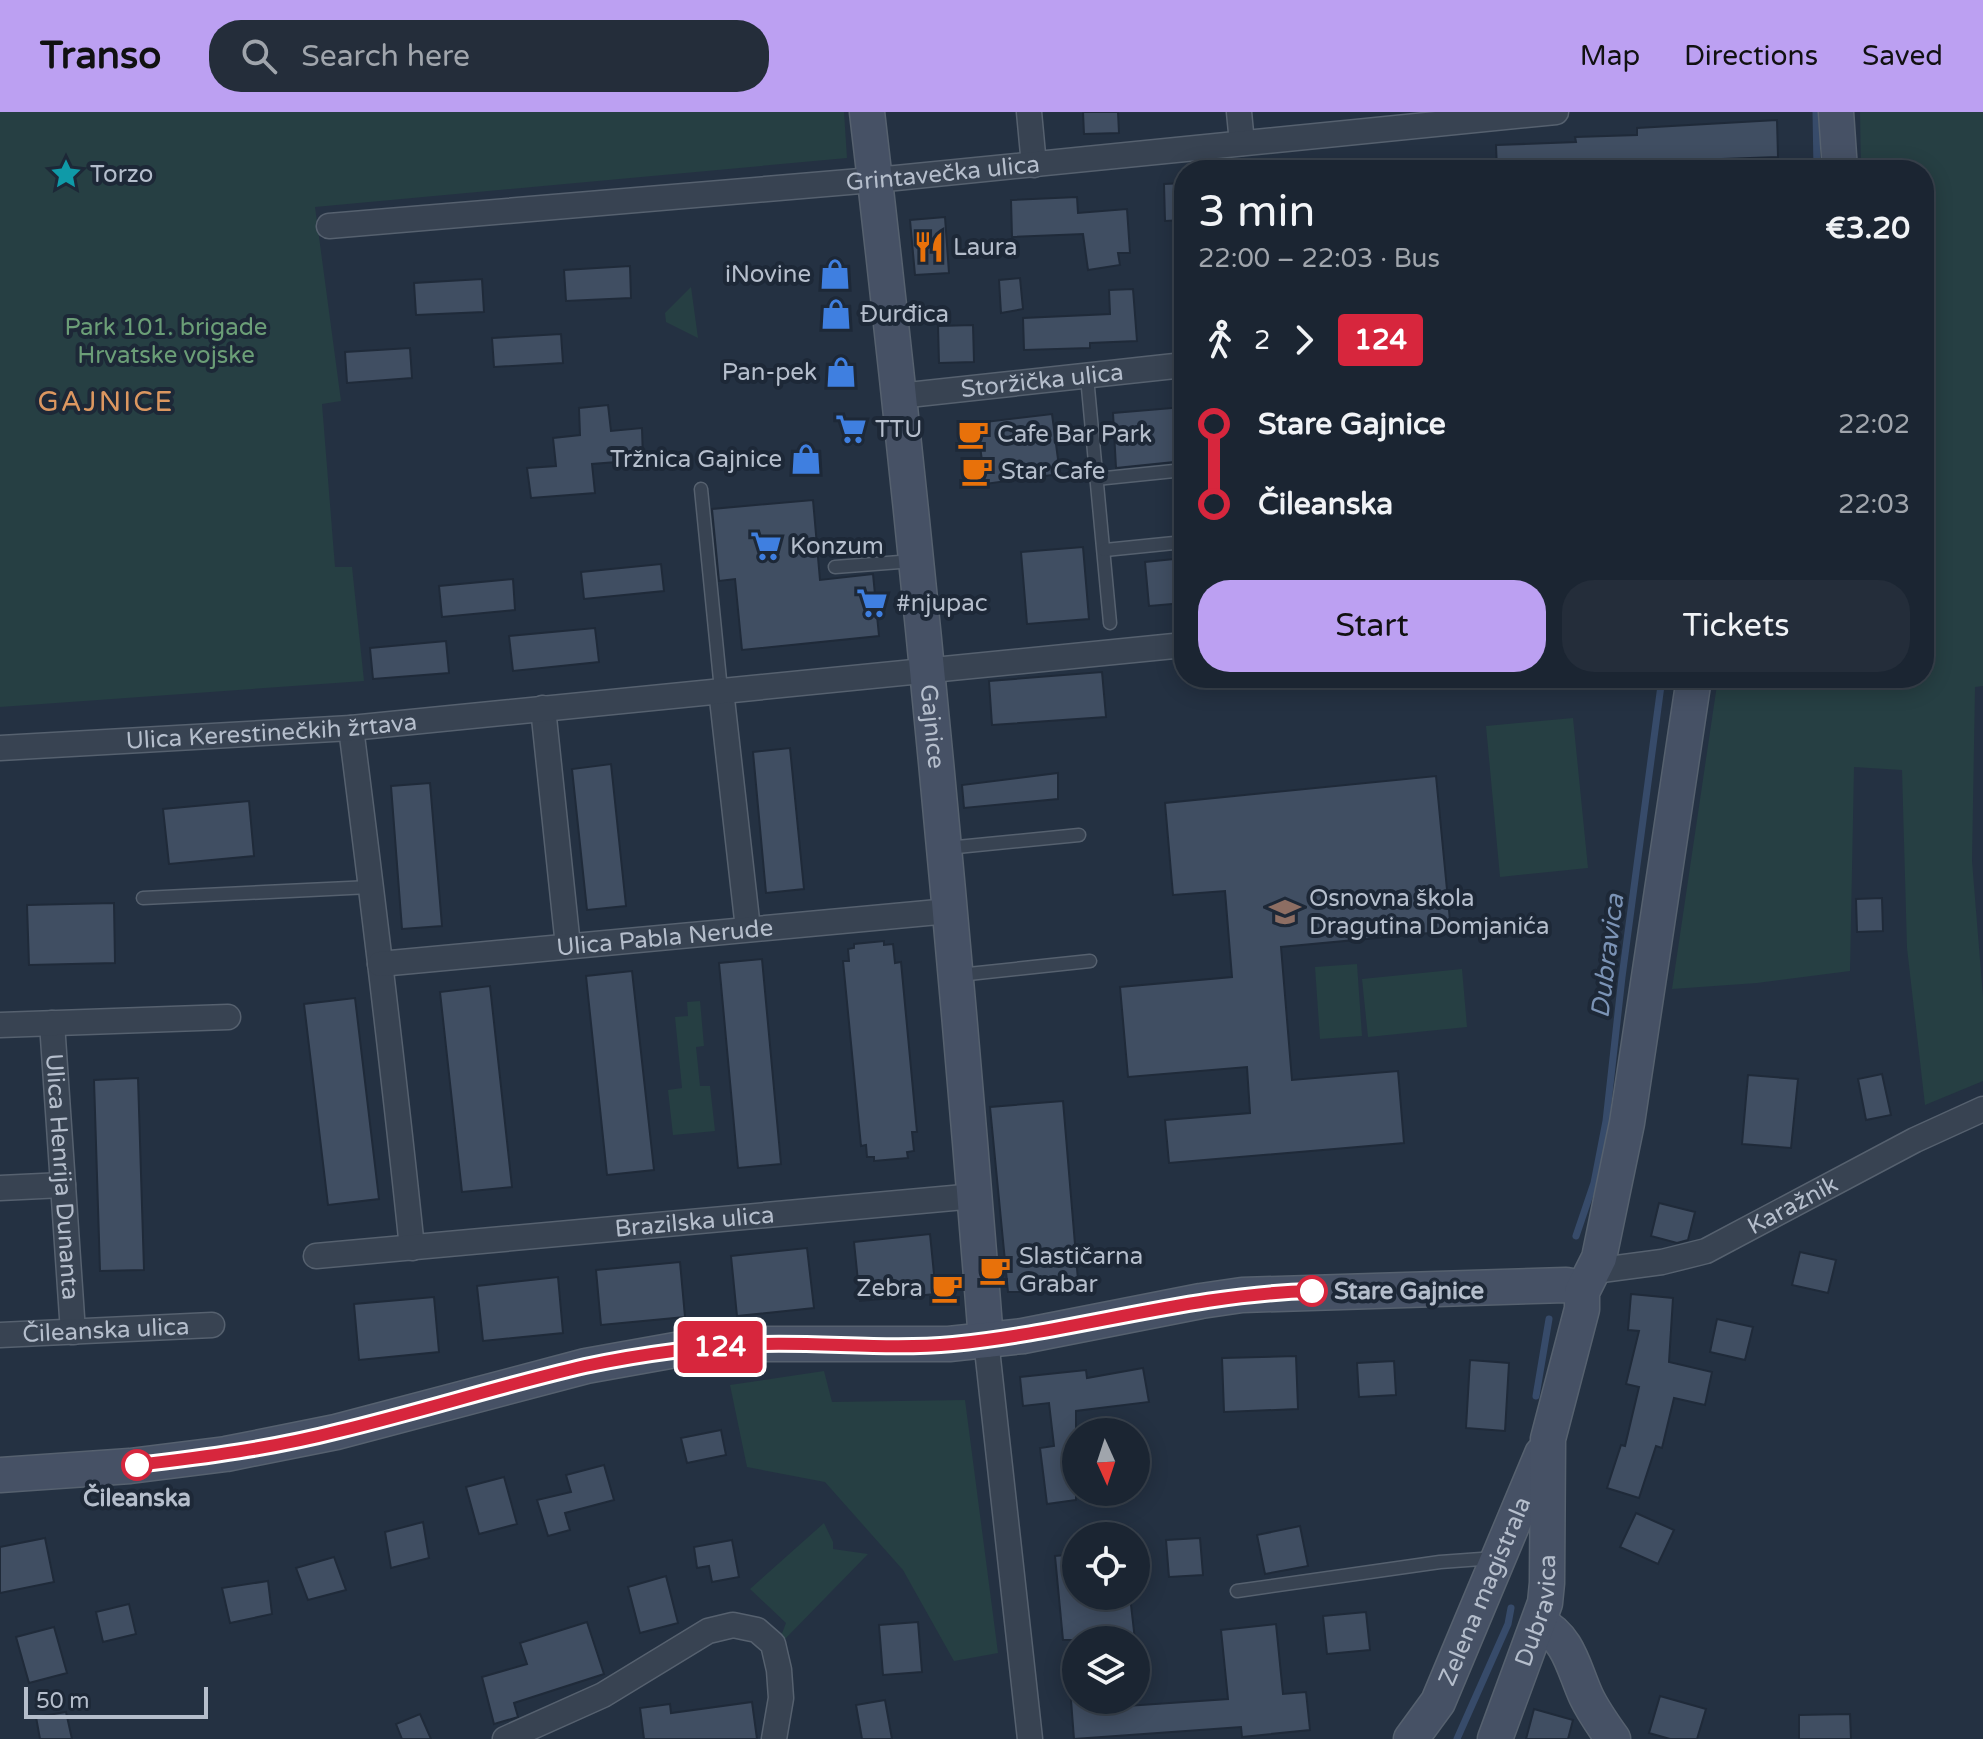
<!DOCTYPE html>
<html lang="en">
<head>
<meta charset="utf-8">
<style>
  :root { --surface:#1b2532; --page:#242d3a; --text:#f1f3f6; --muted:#a0a5ac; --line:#39424d; --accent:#bca0f2 }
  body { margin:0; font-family:"Varela Round",sans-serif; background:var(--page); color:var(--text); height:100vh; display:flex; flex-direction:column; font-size:30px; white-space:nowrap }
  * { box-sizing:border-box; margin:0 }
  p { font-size:26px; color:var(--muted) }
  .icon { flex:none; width:44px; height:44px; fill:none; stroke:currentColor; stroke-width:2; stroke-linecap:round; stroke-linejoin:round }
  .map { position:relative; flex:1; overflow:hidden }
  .sheet { position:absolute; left:1174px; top:48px; width:760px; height:528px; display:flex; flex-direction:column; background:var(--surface); border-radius:32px; box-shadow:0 4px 20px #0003,0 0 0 2px var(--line) }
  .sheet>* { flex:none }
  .badge { padding:0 16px; border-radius:6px; font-size:28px; line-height:52px }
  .needle { width:52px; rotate:177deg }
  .fabs { position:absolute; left:1062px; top:1306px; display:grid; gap:16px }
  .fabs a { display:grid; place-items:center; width:88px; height:88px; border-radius:50%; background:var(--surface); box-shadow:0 4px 20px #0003,0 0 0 2px var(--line); font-size:40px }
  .scale { position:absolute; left:24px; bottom:20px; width:184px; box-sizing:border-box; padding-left:8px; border:4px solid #b5becc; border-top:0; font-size:22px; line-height:28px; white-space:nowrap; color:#b5becc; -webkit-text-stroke:6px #1d2837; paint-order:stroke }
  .map>.badge { position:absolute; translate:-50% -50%; box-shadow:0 0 0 4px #fff }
  .legs { display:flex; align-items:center; gap:12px; height:88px; padding:0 24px; font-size:26px }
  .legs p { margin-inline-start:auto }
  .head { display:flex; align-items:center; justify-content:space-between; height:136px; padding:0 24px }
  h1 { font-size:44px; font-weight:600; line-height:60px }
  .cta { display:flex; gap:16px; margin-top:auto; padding:16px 24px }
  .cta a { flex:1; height:92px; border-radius:32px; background:var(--accent); color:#111; font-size:32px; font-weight:600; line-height:92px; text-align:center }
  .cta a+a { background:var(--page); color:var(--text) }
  ul { padding:0 24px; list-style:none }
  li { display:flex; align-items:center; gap:28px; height:80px; font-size:30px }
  li i { display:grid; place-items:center; width:12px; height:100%; margin:0 10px; background:currentColor }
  li i::after { content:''; width:20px; height:20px; margin:-10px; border:6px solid; border-radius:50%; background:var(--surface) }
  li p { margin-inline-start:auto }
  li:first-child i { background:linear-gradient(#0000 50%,currentColor 0) }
  li:last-child i { background:linear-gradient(currentColor 50%,#0000 0) }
  header { display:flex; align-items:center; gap:48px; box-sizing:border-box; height:112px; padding:0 40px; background:var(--accent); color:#111 }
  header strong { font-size:38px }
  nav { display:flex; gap:44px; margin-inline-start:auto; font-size:28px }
  .search { width:560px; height:72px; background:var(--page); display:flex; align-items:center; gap:20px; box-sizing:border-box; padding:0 28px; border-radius:32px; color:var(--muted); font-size:30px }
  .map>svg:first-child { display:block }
</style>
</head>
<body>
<header>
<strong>Transo</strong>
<div class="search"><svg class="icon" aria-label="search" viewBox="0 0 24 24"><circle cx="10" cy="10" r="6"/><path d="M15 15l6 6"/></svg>Search here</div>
<nav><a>Map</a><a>Directions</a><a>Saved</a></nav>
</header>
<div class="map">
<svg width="1983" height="1627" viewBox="0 0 1983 1627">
  <rect width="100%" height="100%" fill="#243142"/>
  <!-- green -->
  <g fill="#263f43">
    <polygon points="0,0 844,0 847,46 315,95 341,289 322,292 335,455 352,455 364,569 0,595"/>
    <polygon points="1860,0 1983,0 1983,574 1975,575 1972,749 1983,885 1983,969 1925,993 1907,836 1902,658 1854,655 1850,859 1757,871 1672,877 1718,566 1924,566 1924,58 1861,58"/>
    <polygon points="691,175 698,226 666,210 665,201"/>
    <polygon points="1573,606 1588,756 1500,765 1486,614"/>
    <polygon points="1357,852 1362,924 1320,927 1315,855"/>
    <polygon points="1462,857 1467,915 1368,925 1362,867"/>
    <polygon points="700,889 704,934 696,935 700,974 710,974 715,1019 673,1023 668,978 682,976 675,905 688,904 687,890"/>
    <polygon points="824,1259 832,1290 965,1288 998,1541 954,1549 903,1458 825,1370 747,1355 730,1273"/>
    <polygon points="824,1411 833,1430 833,1437 868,1442 785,1527 781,1524 786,1511 750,1477"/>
  </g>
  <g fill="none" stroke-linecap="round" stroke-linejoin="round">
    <!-- stream -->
    <g stroke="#374b6a" stroke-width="7">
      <polyline points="1816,0 1817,58"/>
      <polyline points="1576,1124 1594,1071 1606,1009 1622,865 1662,566"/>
      <polyline points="1536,1284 1549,1207"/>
      <polyline points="1457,1627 1508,1512 1511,1496"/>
    </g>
  </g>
  <!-- building -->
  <g fill="#404e62" stroke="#1f2a39" stroke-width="2">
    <polygon points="1083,0 1118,0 1119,21 1084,22"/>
    <polygon points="1777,8 1778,45 1695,48 1695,51 1612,54 1612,58 1497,58 1496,33 1576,30 1575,25 1637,23 1637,16"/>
    <polygon points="1184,71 1184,108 1165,109 1164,72"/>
    <polygon points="1077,85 1078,101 1127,97 1130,141 1118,141 1120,153 1088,158 1083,122 1012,125 1011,88"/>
    <polygon points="945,105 949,161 915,163 910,108"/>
    <polygon points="630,154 631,186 566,189 564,158"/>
    <polygon points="1020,166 1023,197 1001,201 999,168"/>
    <polygon points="482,167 484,200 416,203 414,171"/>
    <polygon points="1133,177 1137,229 1090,231 1090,236 1024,238 1023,206 1110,202 1109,178"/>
    <polygon points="973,213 974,250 939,251 938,214"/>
    <polygon points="561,222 563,251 494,255 492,226"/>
    <polygon points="410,236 412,266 347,271 345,240"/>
    <polygon points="608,293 611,319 642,316 643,348 592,352 595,381 531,386 527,356 556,354 553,326 580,323 579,296"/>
    <polygon points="1184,295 1184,349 1116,356 1113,301"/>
    <polygon points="1052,302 1060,362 985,372 977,311"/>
    <polygon points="813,388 820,468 873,462 879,524 742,538 735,467 719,469 712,397"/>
    <polygon points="1083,435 1089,507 1027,512 1021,440"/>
    <polygon points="1184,446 1184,491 1149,494 1145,450"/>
    <polygon points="661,452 664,479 584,487 581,460"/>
    <polygon points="513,467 515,498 442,505 439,474"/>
    <polygon points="595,516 599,550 513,559 509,524"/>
    <polygon points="446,529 449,561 373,567 370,536"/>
    <polygon points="1102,560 1106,605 992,613 989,569"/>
    <polygon points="790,636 804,777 766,781 753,640"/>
    <polygon points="611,652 626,794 587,798 572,657"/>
    <polygon points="1058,661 1058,687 964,696 962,673"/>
    <polygon points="1436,664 1451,819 1281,835 1292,968 1398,959 1404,1031 1169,1051 1165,1008 1250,1001 1247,955 1128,965 1120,875 1232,865 1225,779 1173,783 1165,691"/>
    <polygon points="430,671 442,814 402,817 391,674"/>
    <polygon points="249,689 254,744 169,752 163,697"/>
    <polygon points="1882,786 1883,819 1857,820 1856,787"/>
    <polygon points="114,791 115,851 29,853 27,793"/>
    <polygon points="884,829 884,833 893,832 895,851 901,850 917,1020 912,1020 914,1039 907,1040 908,1046 874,1049 874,1045 867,1045 866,1033 861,1034 843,849 849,849 848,837 854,836 854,832"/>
    <polygon points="762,847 781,1052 738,1056 719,851"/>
    <polygon points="632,859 654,1058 607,1063 586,864"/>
    <polygon points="490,874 512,1075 462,1080 440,880"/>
    <polygon points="355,886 379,1087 328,1093 304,892"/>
    <polygon points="1882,962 1891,1003 1866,1008 1858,967"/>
    <polygon points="1748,963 1798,967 1791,1036 1742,1032"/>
    <polygon points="138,966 144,1158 100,1159 94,968"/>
    <polygon points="1063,989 1079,1180 1008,1180 990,995"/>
    <polygon points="1659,1091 1695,1100 1688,1128 1677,1131 1651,1124"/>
    <polygon points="930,1122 936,1182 860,1189 854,1130"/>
    <polygon points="807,1136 814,1196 737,1204 731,1144"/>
    <polygon points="1800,1140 1836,1148 1828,1181 1792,1173"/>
    <polygon points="680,1150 685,1205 601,1213 596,1158"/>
    <polygon points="558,1165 563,1221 483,1229 477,1174"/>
    <polygon points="1631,1182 1673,1186 1669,1250 1712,1260 1705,1293 1674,1286 1662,1336 1656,1334 1639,1386 1607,1376 1621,1333 1625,1334 1639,1275 1626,1272 1639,1219 1628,1218"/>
    <polygon points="434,1185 439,1240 359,1248 354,1192"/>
    <polygon points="1717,1207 1753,1215 1745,1248 1710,1240"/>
    <polygon points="1296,1244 1298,1297 1224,1300 1222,1246"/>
    <polygon points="1470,1248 1509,1251 1505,1319 1466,1316"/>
    <polygon points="1394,1249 1396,1283 1359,1285 1357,1251"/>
    <polygon points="1143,1256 1149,1290 1076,1299 1076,1388 1047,1392 1040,1336 1054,1334 1049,1291 1023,1294 1020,1265 1086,1258 1087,1266"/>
    <polygon points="721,1318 726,1343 687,1351 681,1326"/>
    <polygon points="604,1353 614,1388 565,1401 570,1418 548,1424 537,1388 571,1380 566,1363"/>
    <polygon points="504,1365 517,1412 479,1422 466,1375"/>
    <polygon points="1636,1401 1674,1418 1658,1452 1620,1435"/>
    <polygon points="423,1410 429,1446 391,1456 385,1420"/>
    <polygon points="1300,1414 1308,1454 1265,1462 1257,1423"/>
    <polygon points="45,1426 54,1470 0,1481 0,1435"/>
    <polygon points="1200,1426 1203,1463 1169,1465 1166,1428"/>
    <polygon points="732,1428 739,1465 712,1470 709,1454 697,1456 694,1435"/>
    <polygon points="1076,1442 1076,1484 1130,1484 1135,1528 1063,1528 1055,1444"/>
    <polygon points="334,1445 346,1478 308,1488 296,1456"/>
    <polygon points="666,1464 678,1511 640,1521 628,1475"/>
    <polygon points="268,1469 272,1502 230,1511 222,1476"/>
    <polygon points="129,1492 136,1522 103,1530 96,1500"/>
    <polygon points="1366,1500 1370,1538 1327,1542 1323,1504"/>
    <polygon points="587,1510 604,1562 514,1591 518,1605 494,1612 482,1565 527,1552 520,1531"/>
    <polygon points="918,1510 922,1560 883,1563 879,1513"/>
    <polygon points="1276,1512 1283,1582 1306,1580 1310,1618 1242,1625 1241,1615 1074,1627 1071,1588 1112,1588 1112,1595 1228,1587 1221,1518"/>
    <polygon points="54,1515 67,1561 29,1571 16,1525"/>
    <polygon points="1660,1584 1706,1597 1697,1627 1670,1627 1649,1621"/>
    <polygon points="885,1588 892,1627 862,1627 856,1593"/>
    <polygon points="752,1590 757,1627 644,1627 640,1596 670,1592 671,1601"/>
    <polygon points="1534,1597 1573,1608 1568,1627 1526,1627"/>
    <polygon points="66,1600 72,1627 40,1627 36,1605"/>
    <polygon points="420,1602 431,1627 402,1627 396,1612"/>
    <polygon points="1850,1602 1851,1627 1799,1627 1799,1603"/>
  </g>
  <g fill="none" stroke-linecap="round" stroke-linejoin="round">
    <defs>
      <g id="lane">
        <polyline points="1087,265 1110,511"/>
        <polyline points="1096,367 1184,358"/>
        <polyline points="701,377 721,578"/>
        <polyline points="1105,438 1184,430"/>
        <polyline points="835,455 913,449"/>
        <polyline points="947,736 1079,723"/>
        <polyline points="143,786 370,775"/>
        <polyline points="959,863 1090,849"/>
        <polyline points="1237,1479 1440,1450 1495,1446"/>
      </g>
      <g id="street">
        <polyline points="1029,0 1034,53"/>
        <polyline points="1239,0 1242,31"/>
        <path id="s1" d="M329,114L896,66L1556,0"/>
        <path id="s2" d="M899,284L1184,253"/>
        <polyline points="721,578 748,817"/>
        <polyline points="543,596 568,834"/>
        <path d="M351,616C373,789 394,962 412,1136"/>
        <path id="s3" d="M0,636L351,616L1184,533"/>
        <path id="s4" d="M380,852L949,799"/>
        <path id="s5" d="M52,911L73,1220"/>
        <polyline points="0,913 228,905"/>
        <polyline points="0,1076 63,1073"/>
        <path id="s6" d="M316,1144L975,1084"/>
        <path id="s7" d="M1594,1159L1662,1150L1706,1139L1915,1028L1983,997"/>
        <path id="s8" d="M0,1223L212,1213"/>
        <polyline points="986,1228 1030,1627"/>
        <polyline points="505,1627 603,1583 708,1519 733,1513 757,1518 773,1532 779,1558 781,1586 774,1627"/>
      </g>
      <g id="secondary">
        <path id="s9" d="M867,0C915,409 954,818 986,1228"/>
        <polyline points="1836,0 1840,58"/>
        <polyline points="0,1363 130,1354 226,1342 336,1320 586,1254 681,1237 759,1232 949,1232 1023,1224 1201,1189 1242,1183 1566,1173 1577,1175 1582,1180"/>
        <path d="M1539,1511C1569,1526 1573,1555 1586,1584C1593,1599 1603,1613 1613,1627"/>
        <path id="s10" d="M1411,1627L1438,1590L1542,1342"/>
        <path id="s11" d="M1495,1627L1545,1491L1547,1471L1548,1327L1582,1197V1180L1599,1146L1627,1011L1694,566"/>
      </g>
    </defs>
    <!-- lane casing -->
    <use href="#lane" stroke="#56616f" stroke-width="15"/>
    <!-- street casing -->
    <use href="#street" stroke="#56616f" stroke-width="27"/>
    <!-- secondary casing -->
    <use href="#secondary" stroke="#56616f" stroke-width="37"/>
    <!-- lane -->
    <use href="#lane" stroke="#384352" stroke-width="12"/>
    <!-- street -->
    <use href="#street" stroke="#384352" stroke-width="24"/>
    <!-- secondary -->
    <use href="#secondary" stroke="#465165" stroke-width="34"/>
  </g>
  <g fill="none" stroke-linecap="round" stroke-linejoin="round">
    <defs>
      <path id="line-1" d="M137,1353C205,1345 273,1336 339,1319C422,1299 503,1273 585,1254C642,1242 701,1234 759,1232C824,1230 889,1238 953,1232C1074,1220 1190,1182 1312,1179"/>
    </defs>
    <!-- line-1 casing -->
    <use href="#line-1" stroke="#fff" stroke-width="18"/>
    <!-- line-1 -->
    <use href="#line-1" stroke="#d7263d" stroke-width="12"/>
  </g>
  <!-- icons -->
  <defs>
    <symbol id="sight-bare" viewBox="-9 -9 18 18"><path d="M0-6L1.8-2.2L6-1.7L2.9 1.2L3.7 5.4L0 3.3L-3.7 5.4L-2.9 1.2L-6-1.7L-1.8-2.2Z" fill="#0f9aa8" stroke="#1d2837" stroke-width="2.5" paint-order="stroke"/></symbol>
    <symbol id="restaurant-bare" viewBox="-9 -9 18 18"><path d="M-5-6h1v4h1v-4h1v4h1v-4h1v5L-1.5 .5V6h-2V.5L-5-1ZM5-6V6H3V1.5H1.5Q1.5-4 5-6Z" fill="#e8710a" stroke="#1d2837" stroke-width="2.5" paint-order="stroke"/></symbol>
    <symbol id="shop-bare" viewBox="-9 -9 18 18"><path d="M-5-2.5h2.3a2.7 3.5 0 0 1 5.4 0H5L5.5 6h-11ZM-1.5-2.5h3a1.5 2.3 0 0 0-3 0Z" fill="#3f7fe0" stroke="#1d2837" stroke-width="2.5" paint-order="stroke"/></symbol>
    <symbol id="supermarket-bare" viewBox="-9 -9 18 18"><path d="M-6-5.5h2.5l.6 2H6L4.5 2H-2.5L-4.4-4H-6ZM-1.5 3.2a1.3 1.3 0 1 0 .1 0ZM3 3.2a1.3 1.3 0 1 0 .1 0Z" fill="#3f7fe0" stroke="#1d2837" stroke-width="2.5" paint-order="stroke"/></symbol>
    <symbol id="cafe-bare" viewBox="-9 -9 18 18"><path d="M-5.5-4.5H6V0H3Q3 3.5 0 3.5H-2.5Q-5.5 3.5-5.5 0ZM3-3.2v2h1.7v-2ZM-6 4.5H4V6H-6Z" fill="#e8710a" stroke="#1d2837" stroke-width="2.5" paint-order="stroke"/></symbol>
    <symbol id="school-bare" viewBox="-9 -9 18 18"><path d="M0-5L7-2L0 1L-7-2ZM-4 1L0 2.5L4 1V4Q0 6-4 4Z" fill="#8d6e63" stroke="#1d2837" stroke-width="2.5" paint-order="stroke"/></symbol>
  </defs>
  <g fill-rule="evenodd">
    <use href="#sight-bare" x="44" y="40" width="44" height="44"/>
    <use href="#restaurant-bare" x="907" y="113" width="44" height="44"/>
    <use href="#shop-bare" x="813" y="140" width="44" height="44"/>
    <use href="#shop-bare" x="814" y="180" width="44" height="44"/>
    <use href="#shop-bare" x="819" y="238" width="44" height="44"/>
    <use href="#supermarket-bare" x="829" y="295" width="44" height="44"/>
    <use href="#cafe-bare" x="951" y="300" width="44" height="44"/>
    <use href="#shop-bare" x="784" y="325" width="44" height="44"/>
    <use href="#cafe-bare" x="955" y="337" width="44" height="44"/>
    <use href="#supermarket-bare" x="744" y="412" width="44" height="44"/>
    <use href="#supermarket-bare" x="850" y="469" width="44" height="44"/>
    <use href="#school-bare" x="1263" y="778" width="44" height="44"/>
    <use href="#cafe-bare" x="973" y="1136" width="44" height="44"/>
    <use href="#cafe-bare" x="925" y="1154" width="44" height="44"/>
  </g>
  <!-- markers -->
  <g fill="#fff" stroke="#d7263d" stroke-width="4">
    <circle cx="1312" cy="1179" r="14"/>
    <circle cx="137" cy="1353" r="14"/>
  </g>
  <g text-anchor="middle" stroke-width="8" stroke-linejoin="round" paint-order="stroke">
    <!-- street labels -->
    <g font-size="24" fill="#b5becc" stroke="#1d2837">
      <text dy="8" stroke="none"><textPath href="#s1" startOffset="616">Grintavečka ulica</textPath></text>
      <text dy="8" stroke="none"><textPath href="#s2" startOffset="144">Storžička ulica</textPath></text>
      <text dy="8" stroke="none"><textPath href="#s9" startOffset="618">Gajnice</textPath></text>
      <text dy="8" stroke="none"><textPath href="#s3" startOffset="272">Ulica Kerestinečkih žrtava</textPath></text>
      <text dy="8" stroke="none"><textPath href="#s4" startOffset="286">Ulica Pabla Nerude</textPath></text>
      <text dy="8" stroke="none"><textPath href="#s5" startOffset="154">Ulica Henrija Dunanta</textPath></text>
      <text dy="8" stroke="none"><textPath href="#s7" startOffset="212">Karažnik</textPath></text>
      <text dy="8" stroke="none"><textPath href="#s6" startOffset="380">Brazilska ulica</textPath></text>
      <text dy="8" stroke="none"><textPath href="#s8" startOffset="106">Čileanska ulica</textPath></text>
      <text dy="8" stroke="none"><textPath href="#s10" startOffset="166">Zelena magistrala</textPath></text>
      <text dy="8" stroke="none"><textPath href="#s11" startOffset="136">Dubravica</textPath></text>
    </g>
    <!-- poi labels -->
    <g font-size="24" fill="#b5becc" stroke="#1d2837" text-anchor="start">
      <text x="90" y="70">Torzo</text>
      <text x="953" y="143">Laura</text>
      <text x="811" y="170" text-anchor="end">iNovine</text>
      <text x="860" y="210">Đurđica</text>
      <text x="817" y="268" text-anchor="end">Pan-pek</text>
      <text x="875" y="325">TTU</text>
      <text x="997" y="330">Cafe Bar Park</text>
      <text x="782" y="355" text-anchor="end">Tržnica Gajnice</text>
      <text x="1001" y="367">Star Cafe</text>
      <text x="790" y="442">Konzum</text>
      <text x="896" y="499">#njupac</text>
      <text x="1309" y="794">Osnovna škola<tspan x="1309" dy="28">Dragutina Domjanića</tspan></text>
      <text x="1019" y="1152">Slastičarna<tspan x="1019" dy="28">Grabar</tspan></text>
      <text x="923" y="1184" text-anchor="end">Zebra</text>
    </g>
    <!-- park labels -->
    <g font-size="24" fill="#6b9e77" stroke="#1d2837">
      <text x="166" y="223">Park 101. brigade<tspan x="166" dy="28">Hrvatske vojske</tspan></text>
    </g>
    <!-- stop labels -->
    <g font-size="24" font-weight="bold" fill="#b5becc" stroke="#1d2837" text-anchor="start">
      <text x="1334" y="1187">Stare Gajnice</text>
      <text x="137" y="1394" text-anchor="middle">Čileanska</text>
    </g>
    <!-- water labels -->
    <g font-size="26" font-style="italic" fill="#7b93b5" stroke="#1d2837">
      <text transform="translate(1607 844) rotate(-83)" y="9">Dubravica</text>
    </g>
    <!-- quarter labels -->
    <g font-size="28" letter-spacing="2" fill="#dc9760" stroke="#1d2837">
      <text x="106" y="299">GAJNICE</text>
    </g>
  </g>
</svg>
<div class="fabs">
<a><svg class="needle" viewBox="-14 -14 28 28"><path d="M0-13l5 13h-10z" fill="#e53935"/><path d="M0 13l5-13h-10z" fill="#a0a5ac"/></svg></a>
<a><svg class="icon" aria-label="locate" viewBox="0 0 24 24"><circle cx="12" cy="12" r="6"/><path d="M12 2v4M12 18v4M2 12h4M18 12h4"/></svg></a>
<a><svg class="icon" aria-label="layers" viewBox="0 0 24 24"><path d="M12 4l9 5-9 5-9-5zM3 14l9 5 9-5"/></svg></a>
</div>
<div class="scale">50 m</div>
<b class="badge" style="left:720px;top:1235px;background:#d7263d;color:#fff">124</b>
<section class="sheet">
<div class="head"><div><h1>3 min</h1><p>22:00 – 22:03 · Bus</p></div><b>€3.20</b></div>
<div class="legs"><svg class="icon" aria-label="walk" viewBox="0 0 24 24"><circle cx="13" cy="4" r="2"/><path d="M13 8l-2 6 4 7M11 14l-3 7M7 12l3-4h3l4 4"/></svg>2<svg class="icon" aria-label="forward" viewBox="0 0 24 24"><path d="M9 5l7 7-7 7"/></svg><b class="badge" style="background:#d7263d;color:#fff">124</b></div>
<ul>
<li><i style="color:#d7263d"></i><b>Stare Gajnice</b><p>22:02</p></li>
<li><i style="color:#d7263d"></i><b>Čileanska</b><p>22:03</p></li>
</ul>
<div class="cta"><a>Start</a><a>Tickets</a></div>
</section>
</div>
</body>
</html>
